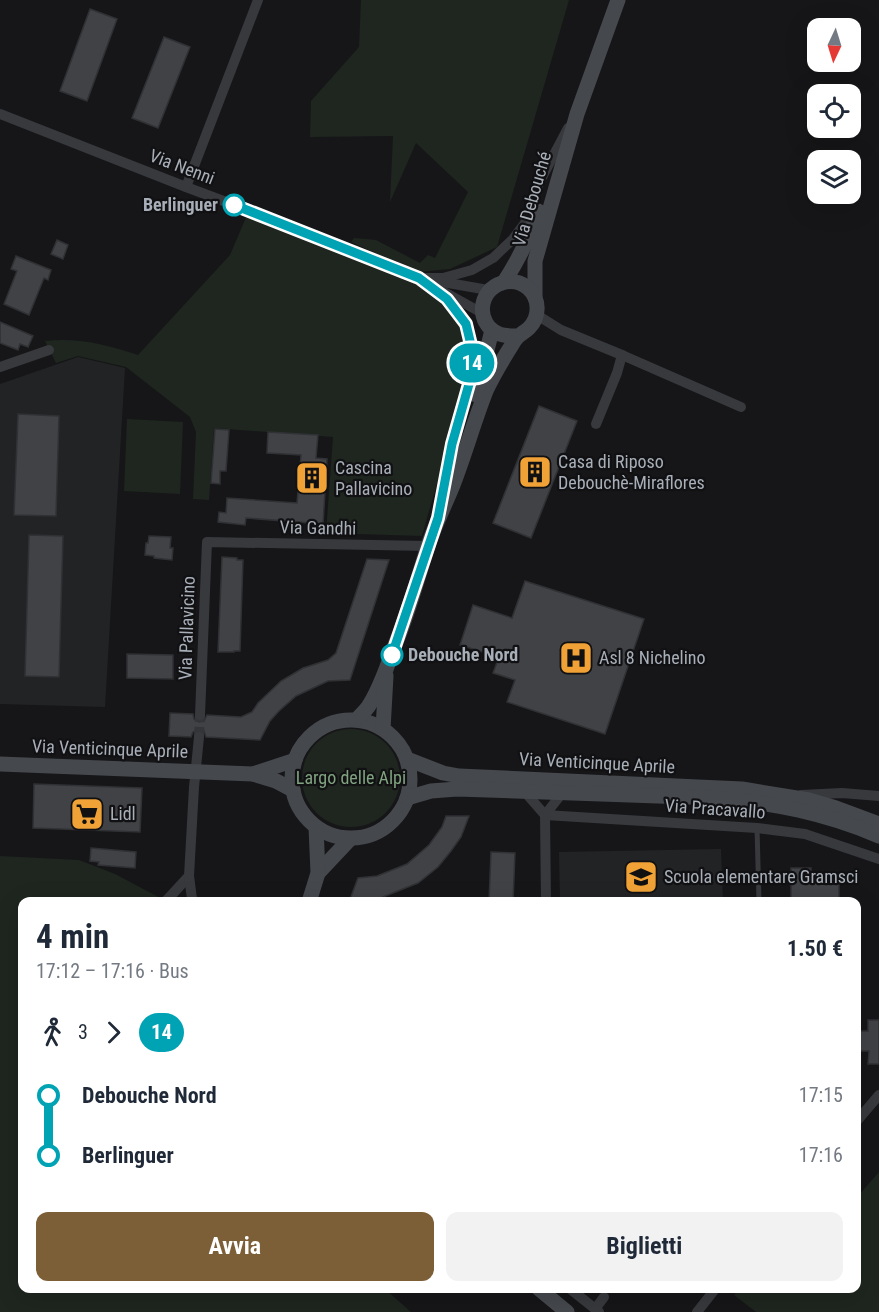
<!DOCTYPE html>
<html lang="it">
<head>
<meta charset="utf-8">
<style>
  :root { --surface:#fff; --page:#f2f2f3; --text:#1f2937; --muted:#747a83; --accent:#7d5f37 }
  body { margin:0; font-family:"Roboto Condensed",sans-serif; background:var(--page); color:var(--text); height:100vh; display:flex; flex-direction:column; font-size:22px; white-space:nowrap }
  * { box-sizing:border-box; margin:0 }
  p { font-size:20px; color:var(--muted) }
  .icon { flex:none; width:33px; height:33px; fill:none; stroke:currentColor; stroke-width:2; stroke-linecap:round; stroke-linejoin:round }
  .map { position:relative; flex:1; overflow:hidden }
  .details { position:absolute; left:18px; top:897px; width:843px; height:396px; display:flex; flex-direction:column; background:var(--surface); border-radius:12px; box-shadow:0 6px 24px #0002 }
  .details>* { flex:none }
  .badge { padding:0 12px; border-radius:20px; font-size:21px; line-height:39px }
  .needle { width:39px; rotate:184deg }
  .fabs { position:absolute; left:807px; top:18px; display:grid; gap:12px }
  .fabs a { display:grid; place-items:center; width:54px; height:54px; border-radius:12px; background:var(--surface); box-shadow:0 6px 24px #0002; font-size:30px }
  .map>.badge { position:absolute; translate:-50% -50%; box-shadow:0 0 0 3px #fff }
  .legs { display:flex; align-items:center; gap:9px; height:66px; padding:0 18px; font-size:20px }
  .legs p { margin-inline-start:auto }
  .head { display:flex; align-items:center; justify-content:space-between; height:102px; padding:0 18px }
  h1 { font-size:33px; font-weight:700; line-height:45px }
  .button { display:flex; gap:12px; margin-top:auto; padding:12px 18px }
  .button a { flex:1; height:69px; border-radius:12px; background:var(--accent); color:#fff; font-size:24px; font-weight:700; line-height:69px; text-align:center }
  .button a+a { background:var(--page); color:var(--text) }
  ul { padding:0 18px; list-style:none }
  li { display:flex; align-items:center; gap:21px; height:60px; font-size:22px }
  li i { display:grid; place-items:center; width:9px; height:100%; margin:0 8px; background:currentColor }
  li i::after { content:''; width:15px; height:15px; margin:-8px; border:4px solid; border-radius:50%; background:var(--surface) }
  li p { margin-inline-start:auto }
  li:first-child i { background:linear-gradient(#0000 50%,currentColor 0) }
  li:last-child i { background:linear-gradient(currentColor 50%,#0000 0) }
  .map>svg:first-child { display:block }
</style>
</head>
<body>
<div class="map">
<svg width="879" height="1312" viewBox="0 0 879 1312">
  <rect width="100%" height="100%" fill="#161618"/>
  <!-- built -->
  <g fill="#222325">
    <polygon points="78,357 125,368 105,707 0,704 0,384"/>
    <polygon points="721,849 723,901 560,901 559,852"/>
  </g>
  <!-- green -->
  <g fill="#1e261f">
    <polygon points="361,0 569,0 497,247 450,269 417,272 351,242 354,238 376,240 420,263 428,255 435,258 468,192 416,143 390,202 393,136 310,137 311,101 359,47"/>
    <path d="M247,215L417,282C448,302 472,328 469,368C468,391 457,416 451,439C441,471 431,503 422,536L326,533L333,437L214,428L209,500L193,499L196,432L190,417L126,367L78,356L56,363L45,341C78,337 108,345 138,355L230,255Z"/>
    <polygon points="127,419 183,422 180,494 124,491"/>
    <circle cx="351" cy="778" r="49"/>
    <polygon points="0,856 79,860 115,874 166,901 22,902 22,1288 385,1289 411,1312 0,1312"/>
    <polygon points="879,1172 879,1312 756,1312 734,1295 739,1289 856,1288 857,1193 859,1195"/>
  </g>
  <!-- building -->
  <g fill="#404245" stroke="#303134" stroke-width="1.5">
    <polygon points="90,9 117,19 87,101 60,91"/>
    <polygon points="164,37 190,47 158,128 132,118"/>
    <polygon points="57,240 68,245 63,259 51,254"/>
    <polygon points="16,256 51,270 48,280 44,278 29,315 4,304 17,271 11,269"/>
    <polygon points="0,322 33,336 28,347 20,344 18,350 0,343"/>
    <polygon points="539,406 577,421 531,538 493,523"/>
    <polygon points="18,414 59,416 56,516 14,515"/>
    <polygon points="215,429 229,430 226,471 220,471 220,484 211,483"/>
    <polygon points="268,432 318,435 316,458 327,459 323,524 246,518 245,525 218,522 219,512 226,513 227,498 297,503 301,455 267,453"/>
    <polygon points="29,535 63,536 59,677 25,676"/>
    <polygon points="149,536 171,537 170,548 173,548 172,560 154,558 154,556 145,555 146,543 148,543"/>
    <polygon points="222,557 237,558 237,560 243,560 240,651 234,651 234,652 218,652"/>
    <polygon points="367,559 389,560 350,680 328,681 296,696 279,711 270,721 260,740 206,737 204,731 199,730 193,732 191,737 169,736 170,713 193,714 194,719 199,722 204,721 207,715 241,717 252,712 258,703 281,681 303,668 328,660 336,653"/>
    <polygon points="525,581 644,619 605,734 507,702 515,680 493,673 499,657 460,645 473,605 512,618"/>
    <polygon points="127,654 173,655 173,679 127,678"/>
    <polygon points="34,784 142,788 140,832 33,828"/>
    <polygon points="446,816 469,816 461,837 451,851 438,867 418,883 383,897 376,902 349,902 358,878 377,876 407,864 429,845 442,827"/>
    <polygon points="91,848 136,852 135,868 98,865 99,862 90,861"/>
    <polygon points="491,852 515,853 513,902 489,902"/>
    <polygon points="791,868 811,868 811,882 839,881 839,901 791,902"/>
    <polygon points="868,1020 879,1020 879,1064 868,1064 869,1051 856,1051 856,1031 868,1031"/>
  </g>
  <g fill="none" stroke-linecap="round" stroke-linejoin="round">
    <!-- street-tunnel -->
    <polyline stroke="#333538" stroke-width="10" stroke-dasharray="10 5" stroke-linecap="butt" points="199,737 200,715"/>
    <!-- lane -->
    <polyline stroke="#37393d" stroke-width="5" points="750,902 759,901 757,828"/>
    <!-- street -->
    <g stroke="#37393d" stroke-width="10">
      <polyline points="0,114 186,187 269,218 419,278 482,313"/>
      <polyline points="186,187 258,0"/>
      <polyline points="422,278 443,278 472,270 493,258 513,239 525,223 539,183 568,128"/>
      <polyline points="437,281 488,290"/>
      <polyline points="440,294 447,299 466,324 471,345 473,370 452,444 444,488"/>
      <polyline points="537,315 561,330 622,355 617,373 596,424"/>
      <polyline points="622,355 741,407"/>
      <polyline points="0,367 49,350"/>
      <polyline points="200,715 207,542 428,546"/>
      <polyline points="524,791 545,815"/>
      <polyline points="801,795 842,793 879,796"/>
      <polyline points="545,815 757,828 805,834 879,859"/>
      <polyline points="545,815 546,902"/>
      <polyline points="545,815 563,792"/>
      <polyline points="166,901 189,876"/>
      <polyline points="194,902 192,899 189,876 194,787 199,737"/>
      <polyline points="856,1122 879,1095"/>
      <polyline points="569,1288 599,1312"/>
      <polyline points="595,1309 604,1297"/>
      <polyline points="697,1312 716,1288"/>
    </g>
    <!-- secondary -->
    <g stroke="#45484d" stroke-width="15">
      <path d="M504,282C519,259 530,237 538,211"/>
      <polyline points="535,297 535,261 577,114 618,0"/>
      <polyline points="476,395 492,330"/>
      <circle cx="351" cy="779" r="59"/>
      <path d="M356,720C360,716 365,711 368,707C382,686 388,662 397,640C410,608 419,573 430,540C436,523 444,507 451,490C464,458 473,424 486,391C494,373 505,356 515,340C519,334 524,333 529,328C540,317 540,299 528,288C521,282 511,280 502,283C478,290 475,324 499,334C505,336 511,336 517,336"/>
      <polyline points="383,729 386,676"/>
      <polyline points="407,759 443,773 459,776 742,789 809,800 836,808 879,824"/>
      <polyline points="0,764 253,774 276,781 293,790"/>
      <polyline points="253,774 295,760"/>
      <path d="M407,798L431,791L457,789L715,798C774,803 825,813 879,836"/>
      <polyline points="318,873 350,839"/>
      <polyline points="309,902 318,873 316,827"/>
      <polyline points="538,1288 567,1312"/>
    </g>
  </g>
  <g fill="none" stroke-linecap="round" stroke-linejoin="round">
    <defs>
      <polyline id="line-1" points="234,205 419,278 447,299 466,324 471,345 473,370 452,444 438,518 392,655"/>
    </defs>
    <!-- line-1 casing -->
    <use href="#line-1" stroke="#fff" stroke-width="14"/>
    <!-- line-1 -->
    <use href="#line-1" stroke="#00a3b4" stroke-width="9"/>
  </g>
  <!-- icons -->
  <defs>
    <symbol id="building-square" viewBox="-11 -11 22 22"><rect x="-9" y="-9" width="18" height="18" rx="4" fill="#f0a236" stroke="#111113"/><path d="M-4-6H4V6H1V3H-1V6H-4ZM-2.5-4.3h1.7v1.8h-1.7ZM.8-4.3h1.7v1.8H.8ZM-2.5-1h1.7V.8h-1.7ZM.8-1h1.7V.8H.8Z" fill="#111"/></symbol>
    <symbol id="hospital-square" viewBox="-11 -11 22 22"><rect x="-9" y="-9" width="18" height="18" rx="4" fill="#f0a236" stroke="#111113"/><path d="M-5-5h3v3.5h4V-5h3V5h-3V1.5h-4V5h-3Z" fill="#111"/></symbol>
    <symbol id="supermarket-square" viewBox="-11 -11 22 22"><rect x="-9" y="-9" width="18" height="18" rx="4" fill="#f0a236" stroke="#111113"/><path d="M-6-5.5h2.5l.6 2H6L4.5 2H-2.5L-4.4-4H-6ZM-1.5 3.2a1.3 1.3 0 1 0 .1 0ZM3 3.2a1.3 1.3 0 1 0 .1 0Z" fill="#111"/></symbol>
    <symbol id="school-square" viewBox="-11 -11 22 22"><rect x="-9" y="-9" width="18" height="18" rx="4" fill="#f0a236" stroke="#111113"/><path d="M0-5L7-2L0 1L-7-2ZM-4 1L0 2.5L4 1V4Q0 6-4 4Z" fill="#111"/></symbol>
  </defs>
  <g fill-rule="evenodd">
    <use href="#building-square" x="516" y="453" width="38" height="38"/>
    <use href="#building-square" x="293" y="459" width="38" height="38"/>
    <use href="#hospital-square" x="557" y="639" width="38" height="38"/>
    <use href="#supermarket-square" x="68" y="795" width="38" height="38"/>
    <use href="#school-square" x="622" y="858" width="38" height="38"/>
  </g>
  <!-- markers -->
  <g fill="#fff" stroke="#00a3b4" stroke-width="3">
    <circle cx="234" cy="205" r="10"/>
    <circle cx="392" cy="655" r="10"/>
  </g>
  <g text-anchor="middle" stroke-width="4.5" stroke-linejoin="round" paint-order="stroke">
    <!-- street labels -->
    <g font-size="18" fill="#a8afb8" stroke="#111113">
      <text transform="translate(182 167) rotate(21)" y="6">Via Nenni</text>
      <text transform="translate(532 199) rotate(-74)" y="6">Via Debouché</text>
      <text transform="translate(318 528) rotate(1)" y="6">Via Gandhi</text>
      <text transform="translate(187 628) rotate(-88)" y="6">Via Pallavicino</text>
      <text transform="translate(110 749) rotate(2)" y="6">Via Venticinque Aprile</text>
      <text transform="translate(597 763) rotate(3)" y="6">Via Venticinque Aprile</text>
      <text transform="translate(715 809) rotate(4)" y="6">Via Pracavallo</text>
    </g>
    <!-- stop labels -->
    <g font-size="18" font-weight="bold" fill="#a8afb8" stroke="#111113" text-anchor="end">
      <text x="218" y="211">Berlinguer</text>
      <text x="408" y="661" text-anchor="start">Debouche Nord</text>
    </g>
    <!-- poi labels -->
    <g font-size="18" fill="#a8afb8" stroke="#111113" text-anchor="start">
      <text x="558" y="468">Casa di Riposo<tspan x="558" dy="21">Debouchè-Miraflores</tspan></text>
      <text x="335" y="474">Cascina<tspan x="335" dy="21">Pallavicino</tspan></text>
      <text x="599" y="664">Asl 8 Nichelino</text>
      <text x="110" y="820">Lidl</text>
      <text x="664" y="883">Scuola elementare Gramsci</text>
    </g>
    <!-- park labels -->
    <g font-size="18" fill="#80a380" stroke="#111113">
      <text x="351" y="784">Largo delle Alpi</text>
    </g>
  </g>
</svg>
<div class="fabs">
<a><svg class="needle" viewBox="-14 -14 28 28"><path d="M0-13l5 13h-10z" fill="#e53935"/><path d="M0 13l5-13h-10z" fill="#747a83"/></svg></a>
<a><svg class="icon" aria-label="locate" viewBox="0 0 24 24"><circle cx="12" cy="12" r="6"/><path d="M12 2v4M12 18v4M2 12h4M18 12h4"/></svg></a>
<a><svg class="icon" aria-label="layers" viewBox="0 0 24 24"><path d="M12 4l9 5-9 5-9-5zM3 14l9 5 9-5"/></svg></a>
</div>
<b class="badge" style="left:472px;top:363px;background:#00a3b4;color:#fff">14</b>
<section class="details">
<div class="head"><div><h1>4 min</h1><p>17:12 – 17:16 · Bus</p></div><b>1.50 €</b></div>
<div class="legs"><svg class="icon" aria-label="walk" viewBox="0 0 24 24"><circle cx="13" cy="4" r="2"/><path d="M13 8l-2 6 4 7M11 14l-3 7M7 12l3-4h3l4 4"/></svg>3<svg class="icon" aria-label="forward" viewBox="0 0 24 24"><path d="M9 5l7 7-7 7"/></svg><b class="badge" style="background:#00a3b4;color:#fff">14</b></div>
<ul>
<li><i style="color:#00a3b4"></i><b>Debouche Nord</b><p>17:15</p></li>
<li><i style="color:#00a3b4"></i><b>Berlinguer</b><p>17:16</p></li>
</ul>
<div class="button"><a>Avvia</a><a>Biglietti</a></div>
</section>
</div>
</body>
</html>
